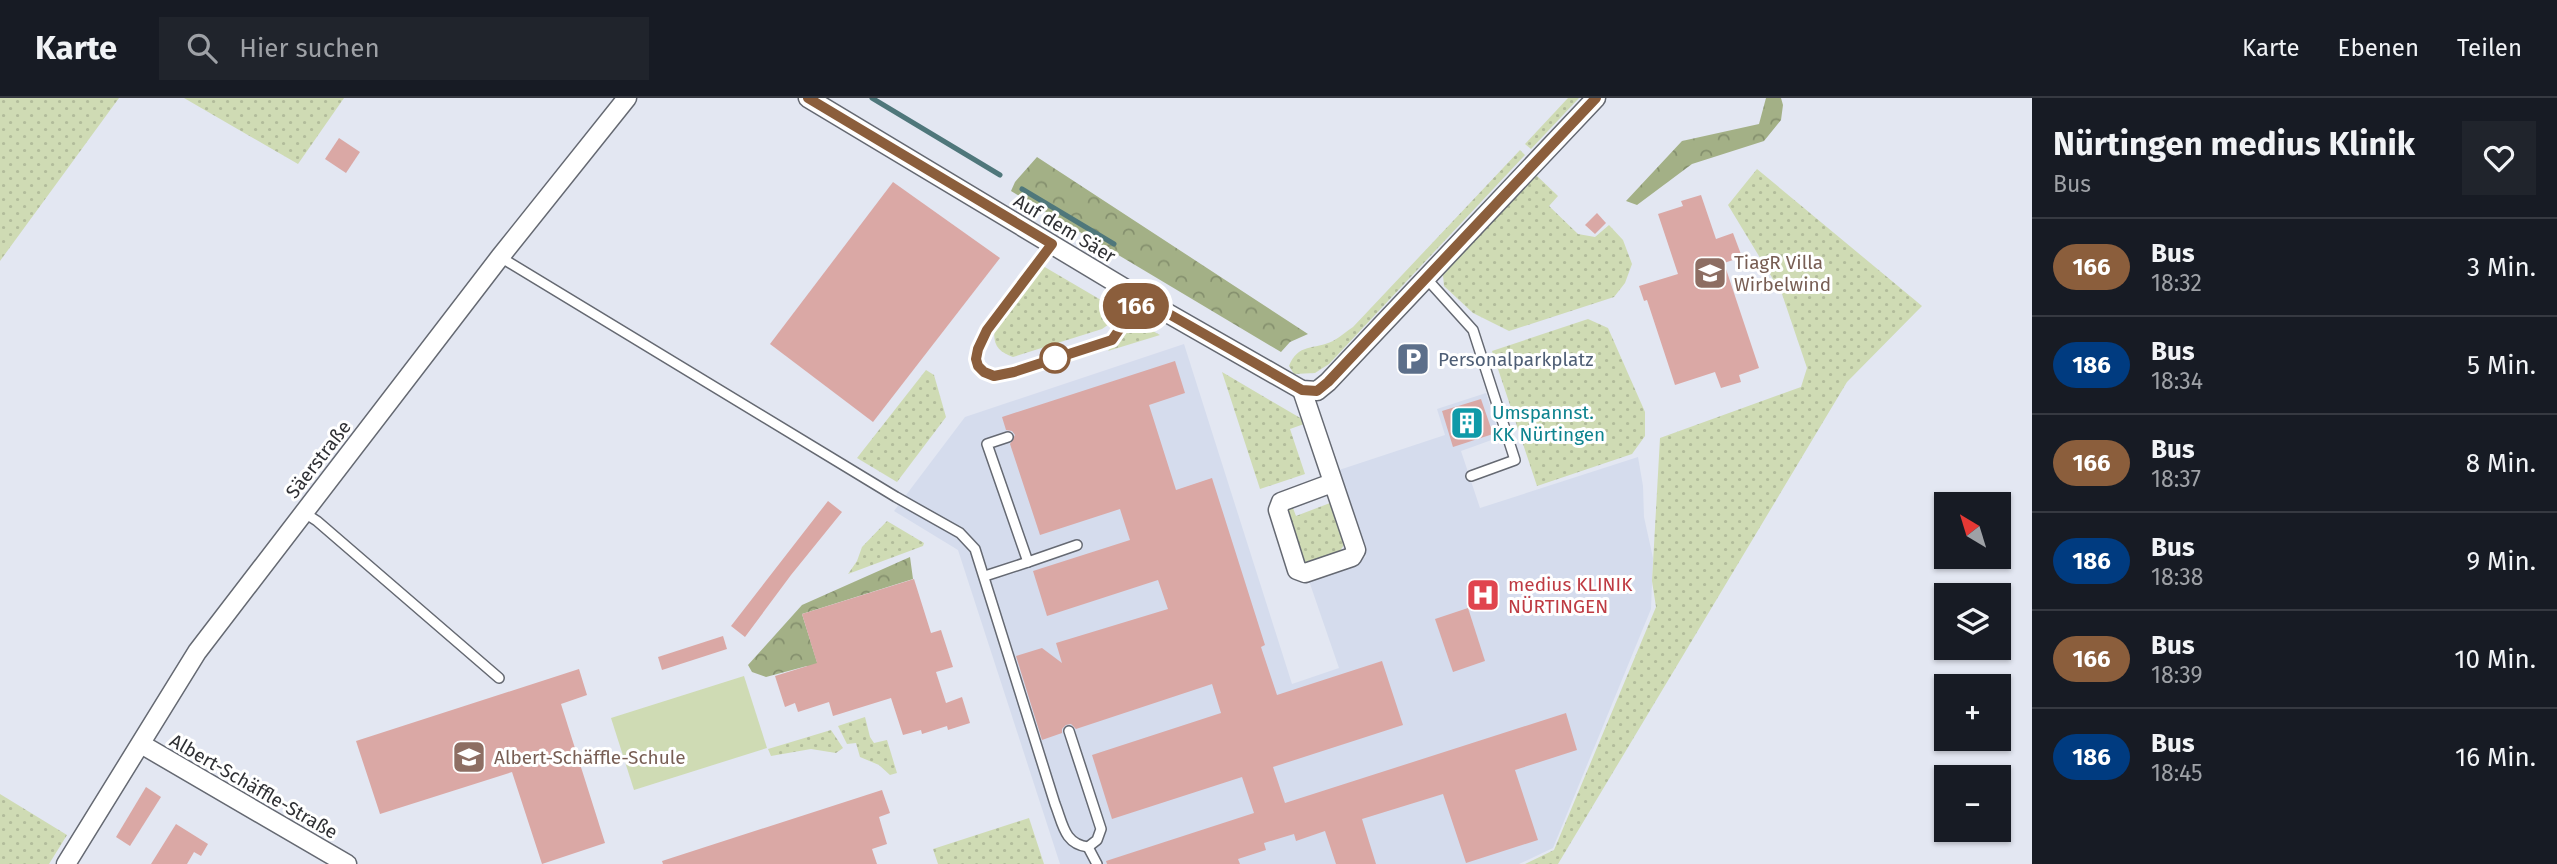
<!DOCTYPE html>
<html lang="de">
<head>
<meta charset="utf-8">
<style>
  :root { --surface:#171b24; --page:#20242c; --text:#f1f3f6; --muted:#9ea1a6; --line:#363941 }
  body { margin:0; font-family:"Fira Sans",sans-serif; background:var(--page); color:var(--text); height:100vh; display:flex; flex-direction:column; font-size:26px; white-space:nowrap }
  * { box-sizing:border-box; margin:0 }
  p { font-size:23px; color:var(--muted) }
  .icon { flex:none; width:38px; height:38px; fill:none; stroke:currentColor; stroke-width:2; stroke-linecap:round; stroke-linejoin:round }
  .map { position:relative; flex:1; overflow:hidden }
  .sheet { display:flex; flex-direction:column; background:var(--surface); width:525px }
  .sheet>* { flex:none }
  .badge { padding:0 14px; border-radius:23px; font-size:24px; line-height:46px }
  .needle { width:46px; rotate:322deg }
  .controls { position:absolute; left:1934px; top:394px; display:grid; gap:14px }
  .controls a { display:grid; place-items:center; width:77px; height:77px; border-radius:0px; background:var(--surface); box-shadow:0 2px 5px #0004; font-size:35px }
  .map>.badge { position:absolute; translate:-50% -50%; box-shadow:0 0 0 4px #fff }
  .round { display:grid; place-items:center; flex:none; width:74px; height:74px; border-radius:0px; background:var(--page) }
  .head { display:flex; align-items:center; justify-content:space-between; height:119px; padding:0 21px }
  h1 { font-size:33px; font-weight:700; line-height:52px }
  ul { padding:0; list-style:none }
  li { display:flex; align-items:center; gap:21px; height:98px; padding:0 21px; border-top:2px solid var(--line) }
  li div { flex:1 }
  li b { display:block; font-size:26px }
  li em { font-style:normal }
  li .badge { min-width:77px; font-weight:700; text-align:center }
  header { display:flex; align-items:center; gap:42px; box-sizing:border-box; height:98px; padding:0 35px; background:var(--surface); border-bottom:2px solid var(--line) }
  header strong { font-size:33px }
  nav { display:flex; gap:38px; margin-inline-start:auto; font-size:24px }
  .search { width:490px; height:63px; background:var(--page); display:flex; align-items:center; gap:18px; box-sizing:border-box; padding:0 24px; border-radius:0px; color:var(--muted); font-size:26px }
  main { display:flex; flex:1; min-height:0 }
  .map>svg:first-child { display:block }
</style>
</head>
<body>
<header>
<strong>Karte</strong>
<div class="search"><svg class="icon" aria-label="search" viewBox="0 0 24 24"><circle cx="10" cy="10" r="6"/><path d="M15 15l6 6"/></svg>Hier suchen</div>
<nav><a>Karte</a><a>Ebenen</a><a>Teilen</a></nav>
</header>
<main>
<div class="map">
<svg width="2032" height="766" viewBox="0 0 2032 766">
  <defs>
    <pattern id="grass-dots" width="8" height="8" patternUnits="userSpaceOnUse" patternTransform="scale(1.75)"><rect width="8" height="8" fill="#cfdbb4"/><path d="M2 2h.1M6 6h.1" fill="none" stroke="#b2bc9b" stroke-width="1.8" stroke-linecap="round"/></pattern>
    <pattern id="forest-crowns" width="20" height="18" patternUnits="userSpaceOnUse" patternTransform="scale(1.75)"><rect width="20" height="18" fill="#a3b086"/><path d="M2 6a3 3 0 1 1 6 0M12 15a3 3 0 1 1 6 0" fill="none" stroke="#85906e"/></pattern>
  </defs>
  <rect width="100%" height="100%" fill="#e3e7f2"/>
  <!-- built -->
  <polygon fill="#d5dced" points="1184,246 1292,586 1339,570 1308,480 1366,459 1336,373 1445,337 1437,311 1486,295 1500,339 1461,353 1480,410 1638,359 1643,388 1644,419 1653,460 1651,511 1553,750 1519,766 1060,766 958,452 894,413 965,319"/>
  <!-- grass -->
  <g fill="url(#grass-dots)">
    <polygon points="0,0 119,0 0,163"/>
    <polygon points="184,0 344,0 298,66"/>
    <polygon points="1568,0 1579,0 1531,51 1525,46"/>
    <path d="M1520,52L1525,57L1329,266L1315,275L1294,276L1289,268C1298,245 1314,252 1333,243C1340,239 1347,233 1353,229Z"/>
    <polygon points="1757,71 1922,208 1847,284 1558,766 1525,766 1554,752 1656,509 1652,483 1660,340 1801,289 1807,270 1782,196 1728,107"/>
    <polygon points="1535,76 1558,98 1549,108 1578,136 1595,139 1609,127 1623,142 1632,166 1625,185 1614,199 1509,233 1473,215 1444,188 1443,177"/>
    <path d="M1043,168L1118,212C1115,221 1110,226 1102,231L1013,259C998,254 992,246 995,230Z"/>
    <polygon points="1131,221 1160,237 1108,253"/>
    <polygon points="1588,221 1608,230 1645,314 1645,338 1632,356 1537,388 1492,253"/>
    <polygon points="926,272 934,277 946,319 897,384 857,360"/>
    <polygon points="1222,274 1302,321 1304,326 1290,331 1305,376 1260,391"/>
    <polygon points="1291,405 1296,418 1330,405 1344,447 1337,457 1308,466 1298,460 1284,414"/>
    <polygon points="887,423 924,445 923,448 848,476 857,463 862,449"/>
    <polygon points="865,619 870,639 874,645 887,642 897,675 890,677 879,667 860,659 856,645 847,646 838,628"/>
    <polygon points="831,632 843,650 836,655 811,651 771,658 768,651"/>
    <polygon points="0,696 67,737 49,766 0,766"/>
    <polygon points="1029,720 1044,766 938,766 933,751"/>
  </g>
  <!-- forest -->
  <g fill="url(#forest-crowns)">
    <polygon points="1766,0 1781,0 1783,7 1781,22 1764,43 1692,66 1637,107 1626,103 1682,43 1759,26"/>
    <polygon points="1037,59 1308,236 1290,244 1281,254 1011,93 1015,84"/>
    <polygon points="910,459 913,481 802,516 826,593 816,596 807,568 766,579 752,574 748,567 802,507"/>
  </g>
  <!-- park -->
  <polygon fill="#cfdbb4" points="744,578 767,650 634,692 611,620"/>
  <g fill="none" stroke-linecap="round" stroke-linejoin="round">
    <!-- stream -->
    <g stroke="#4f777b" stroke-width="5">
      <polyline points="872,0 1000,77"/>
      <polyline points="1022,91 1114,146"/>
    </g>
  </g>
  <!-- building -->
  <g fill="#daa8a5">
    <polygon points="339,40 360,54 346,75 325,61"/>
    <polygon points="893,84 1000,160 873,324 770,246"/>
    <polygon points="1701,97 1716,141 1733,135 1742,159 1724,165 1759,270 1739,277 1741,284 1721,290 1715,274 1675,287 1647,202 1644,203 1639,188 1678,176 1658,116 1683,108 1681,103"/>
    <polygon points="1597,115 1606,125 1595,136 1585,127"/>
    <polygon points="1175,263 1185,295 1149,307 1176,392 1212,380 1265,547 1261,549 1277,597 1382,563 1403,627 1273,669 1285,705 1566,615 1577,652 1515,672 1538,742 1466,765 1443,696 1362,721 1376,766 1336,766 1325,733 1296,743 1294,736 1264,745 1266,752 1238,761 1240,766 1107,766 1106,763 1254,715 1242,679 1112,721 1092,657 1221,615 1212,586 1076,631 1071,626 1066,627 1062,631 1062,635 1042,642 1016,558 1042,550 1062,565 1056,545 1168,511 1158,482 1047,518 1033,473 1130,442 1120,411 1040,437 1010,346 1015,337 1012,333 1006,332 1002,319"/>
    <polygon points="1481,301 1493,336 1453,349 1442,313"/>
    <polygon points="828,403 842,414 791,477 745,539 731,528"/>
    <polygon points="914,481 931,535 941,532 953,569 936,574 946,605 962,599 970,625 948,632 947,628 922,636 921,632 903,637 891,600 833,618 829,604 798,614 795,605 785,609 775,578 817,565 802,516"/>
    <polygon points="1468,510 1485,563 1453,574 1435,521"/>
    <polygon points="723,538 727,551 662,572 658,559"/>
    <polygon points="579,571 587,597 561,606 605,745 542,766 512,674 380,716 356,643"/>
    <polygon points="146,689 161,699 130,748 116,739"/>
    <polygon points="882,692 890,715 879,719 887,746 872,751 877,766 663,766 662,763"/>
    <polygon points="176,726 208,746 201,758 194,754 187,766 151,766"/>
  </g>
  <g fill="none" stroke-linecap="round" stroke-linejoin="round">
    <defs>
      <g id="service">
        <polyline points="1052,146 987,232 978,251 977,261 978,268 983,274 994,278 1015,273 1112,242 1141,200"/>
        <path d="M500,159L896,399L960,435L975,451L1055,706C1063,726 1064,746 1088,749L1097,742L1101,731L1069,633"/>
        <polyline points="1426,180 1473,232 1515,362 1471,378"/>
        <polyline points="303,414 317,423 499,580"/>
        <polyline points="1028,464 1077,447"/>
        <polyline points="985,478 1028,464 987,346 1008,339"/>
        <polyline points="1088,749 1097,766"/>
      </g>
      <g id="minor">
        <polyline points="808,0 1141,200 1302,292 1317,293 1328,284 1596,0"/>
        <polyline points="1302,292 1356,452 1352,459 1305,475 1297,472 1278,412 1281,404 1332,385"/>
        <polyline points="141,646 347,766"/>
        <polyline points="66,766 197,554 500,159 627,0"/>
      </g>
    </defs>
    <!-- service casing -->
    <use href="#service" stroke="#656972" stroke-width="12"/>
    <!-- minor casing -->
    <use href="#minor" stroke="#656972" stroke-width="21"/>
    <!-- service -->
    <use href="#service" stroke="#fff" stroke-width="9"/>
    <!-- minor -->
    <use href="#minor" stroke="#fff" stroke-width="18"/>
  </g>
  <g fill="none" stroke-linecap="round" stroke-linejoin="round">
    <defs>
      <polyline id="line" points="808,0 1052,146 987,232 978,251 976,261 978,268 984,274 994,278 1014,274 1112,242 1141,200 1302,292 1317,293 1328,284 1596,0"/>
    </defs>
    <!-- line casing -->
    <use href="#line" stroke="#fff" stroke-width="16"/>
    <!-- line -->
    <use href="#line" stroke="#8b5e3c" stroke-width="10"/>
  </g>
  <!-- icons -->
  <defs>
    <symbol id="school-square" viewBox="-11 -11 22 22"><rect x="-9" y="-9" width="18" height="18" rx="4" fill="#8d6e63" stroke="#fff"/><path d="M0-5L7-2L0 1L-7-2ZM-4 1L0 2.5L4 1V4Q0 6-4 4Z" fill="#fff"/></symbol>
    <symbol id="parking-square" viewBox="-11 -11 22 22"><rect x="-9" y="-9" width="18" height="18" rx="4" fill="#5c6f8a" stroke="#fff"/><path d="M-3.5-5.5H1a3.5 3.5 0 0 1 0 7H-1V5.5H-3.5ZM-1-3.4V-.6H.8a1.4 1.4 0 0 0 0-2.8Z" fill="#fff"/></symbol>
    <symbol id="building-square" viewBox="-11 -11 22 22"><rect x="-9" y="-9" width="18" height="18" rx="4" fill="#0f9aa8" stroke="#fff"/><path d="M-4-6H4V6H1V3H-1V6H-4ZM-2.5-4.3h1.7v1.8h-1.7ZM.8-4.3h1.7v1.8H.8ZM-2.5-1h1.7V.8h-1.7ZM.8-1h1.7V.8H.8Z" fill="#fff"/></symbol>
    <symbol id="hospital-square" viewBox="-11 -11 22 22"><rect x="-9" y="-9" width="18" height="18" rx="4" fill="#e0444e" stroke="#fff"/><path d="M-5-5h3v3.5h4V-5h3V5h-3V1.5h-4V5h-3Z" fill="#fff"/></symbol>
  </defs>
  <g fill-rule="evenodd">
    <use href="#school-square" x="1691" y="156" width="38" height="38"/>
    <use href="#parking-square" x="1394" y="242" width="38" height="38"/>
    <use href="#building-square" x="1448" y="306" width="38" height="38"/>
    <use href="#hospital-square" x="1464" y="478" width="38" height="38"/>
    <use href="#school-square" x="450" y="640" width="38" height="38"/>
  </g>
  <!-- markers -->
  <circle fill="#fff" stroke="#8b5e3c" stroke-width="3.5" cx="1055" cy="260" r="14"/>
  <g text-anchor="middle" stroke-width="6" stroke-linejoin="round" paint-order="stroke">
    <!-- street labels -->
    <g font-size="19" fill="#2f3034" stroke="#fff">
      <text transform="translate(1065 130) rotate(31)" y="7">Auf dem Säer</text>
      <text transform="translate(318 361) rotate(-52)" y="7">Säerstraße</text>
      <text transform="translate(254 688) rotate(30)" y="7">Albert-Schäffle-Straße</text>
    </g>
    <!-- education labels -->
    <g font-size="19" fill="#785e54" stroke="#fff" text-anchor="start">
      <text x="1734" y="171">TiagR Villa<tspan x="1734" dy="22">Wirbelwind</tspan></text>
      <text x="494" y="666">Albert-Schäffle-Schule</text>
    </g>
    <!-- service labels -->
    <g font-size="19" fill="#4e5e75" stroke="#fff" text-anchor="start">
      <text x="1438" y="268">Personalparkplatz</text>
    </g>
    <!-- culture labels -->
    <g font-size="19" fill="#0d838f" stroke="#fff" text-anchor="start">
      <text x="1492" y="321">Umspannst.<tspan x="1492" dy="22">KK Nürtingen</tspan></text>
    </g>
    <!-- health labels -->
    <g font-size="19" fill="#be3a42" stroke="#fff" text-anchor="start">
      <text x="1508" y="493">medius KLINIK<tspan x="1508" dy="22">NÜRTINGEN</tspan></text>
    </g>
  </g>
</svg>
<div class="controls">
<a><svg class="needle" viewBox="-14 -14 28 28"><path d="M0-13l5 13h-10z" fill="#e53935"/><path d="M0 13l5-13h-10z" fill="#9ea1a6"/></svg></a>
<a><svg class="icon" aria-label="layers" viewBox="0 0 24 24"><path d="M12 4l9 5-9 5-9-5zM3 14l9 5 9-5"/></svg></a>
<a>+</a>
<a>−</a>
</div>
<b class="badge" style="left:1136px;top:208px;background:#8b5e3c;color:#fff">166</b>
</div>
<section class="sheet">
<div class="head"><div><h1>Nürtingen medius Klinik</h1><p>Bus</p></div><a class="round"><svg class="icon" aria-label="heart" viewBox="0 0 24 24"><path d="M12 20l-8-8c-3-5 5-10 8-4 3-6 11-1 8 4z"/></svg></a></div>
<ul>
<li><span class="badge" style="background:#8b5e3c;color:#fff">166</span><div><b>Bus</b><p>18:32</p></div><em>3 Min.</em></li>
<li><span class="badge" style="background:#003b80;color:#fff">186</span><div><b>Bus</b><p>18:34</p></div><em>5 Min.</em></li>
<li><span class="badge" style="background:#8b5e3c;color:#fff">166</span><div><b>Bus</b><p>18:37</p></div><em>8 Min.</em></li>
<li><span class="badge" style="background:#003b80;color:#fff">186</span><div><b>Bus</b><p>18:38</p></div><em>9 Min.</em></li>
<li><span class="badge" style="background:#8b5e3c;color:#fff">166</span><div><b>Bus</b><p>18:39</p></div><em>10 Min.</em></li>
<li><span class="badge" style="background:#003b80;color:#fff">186</span><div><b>Bus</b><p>18:45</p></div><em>16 Min.</em></li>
</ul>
</section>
</main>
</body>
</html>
